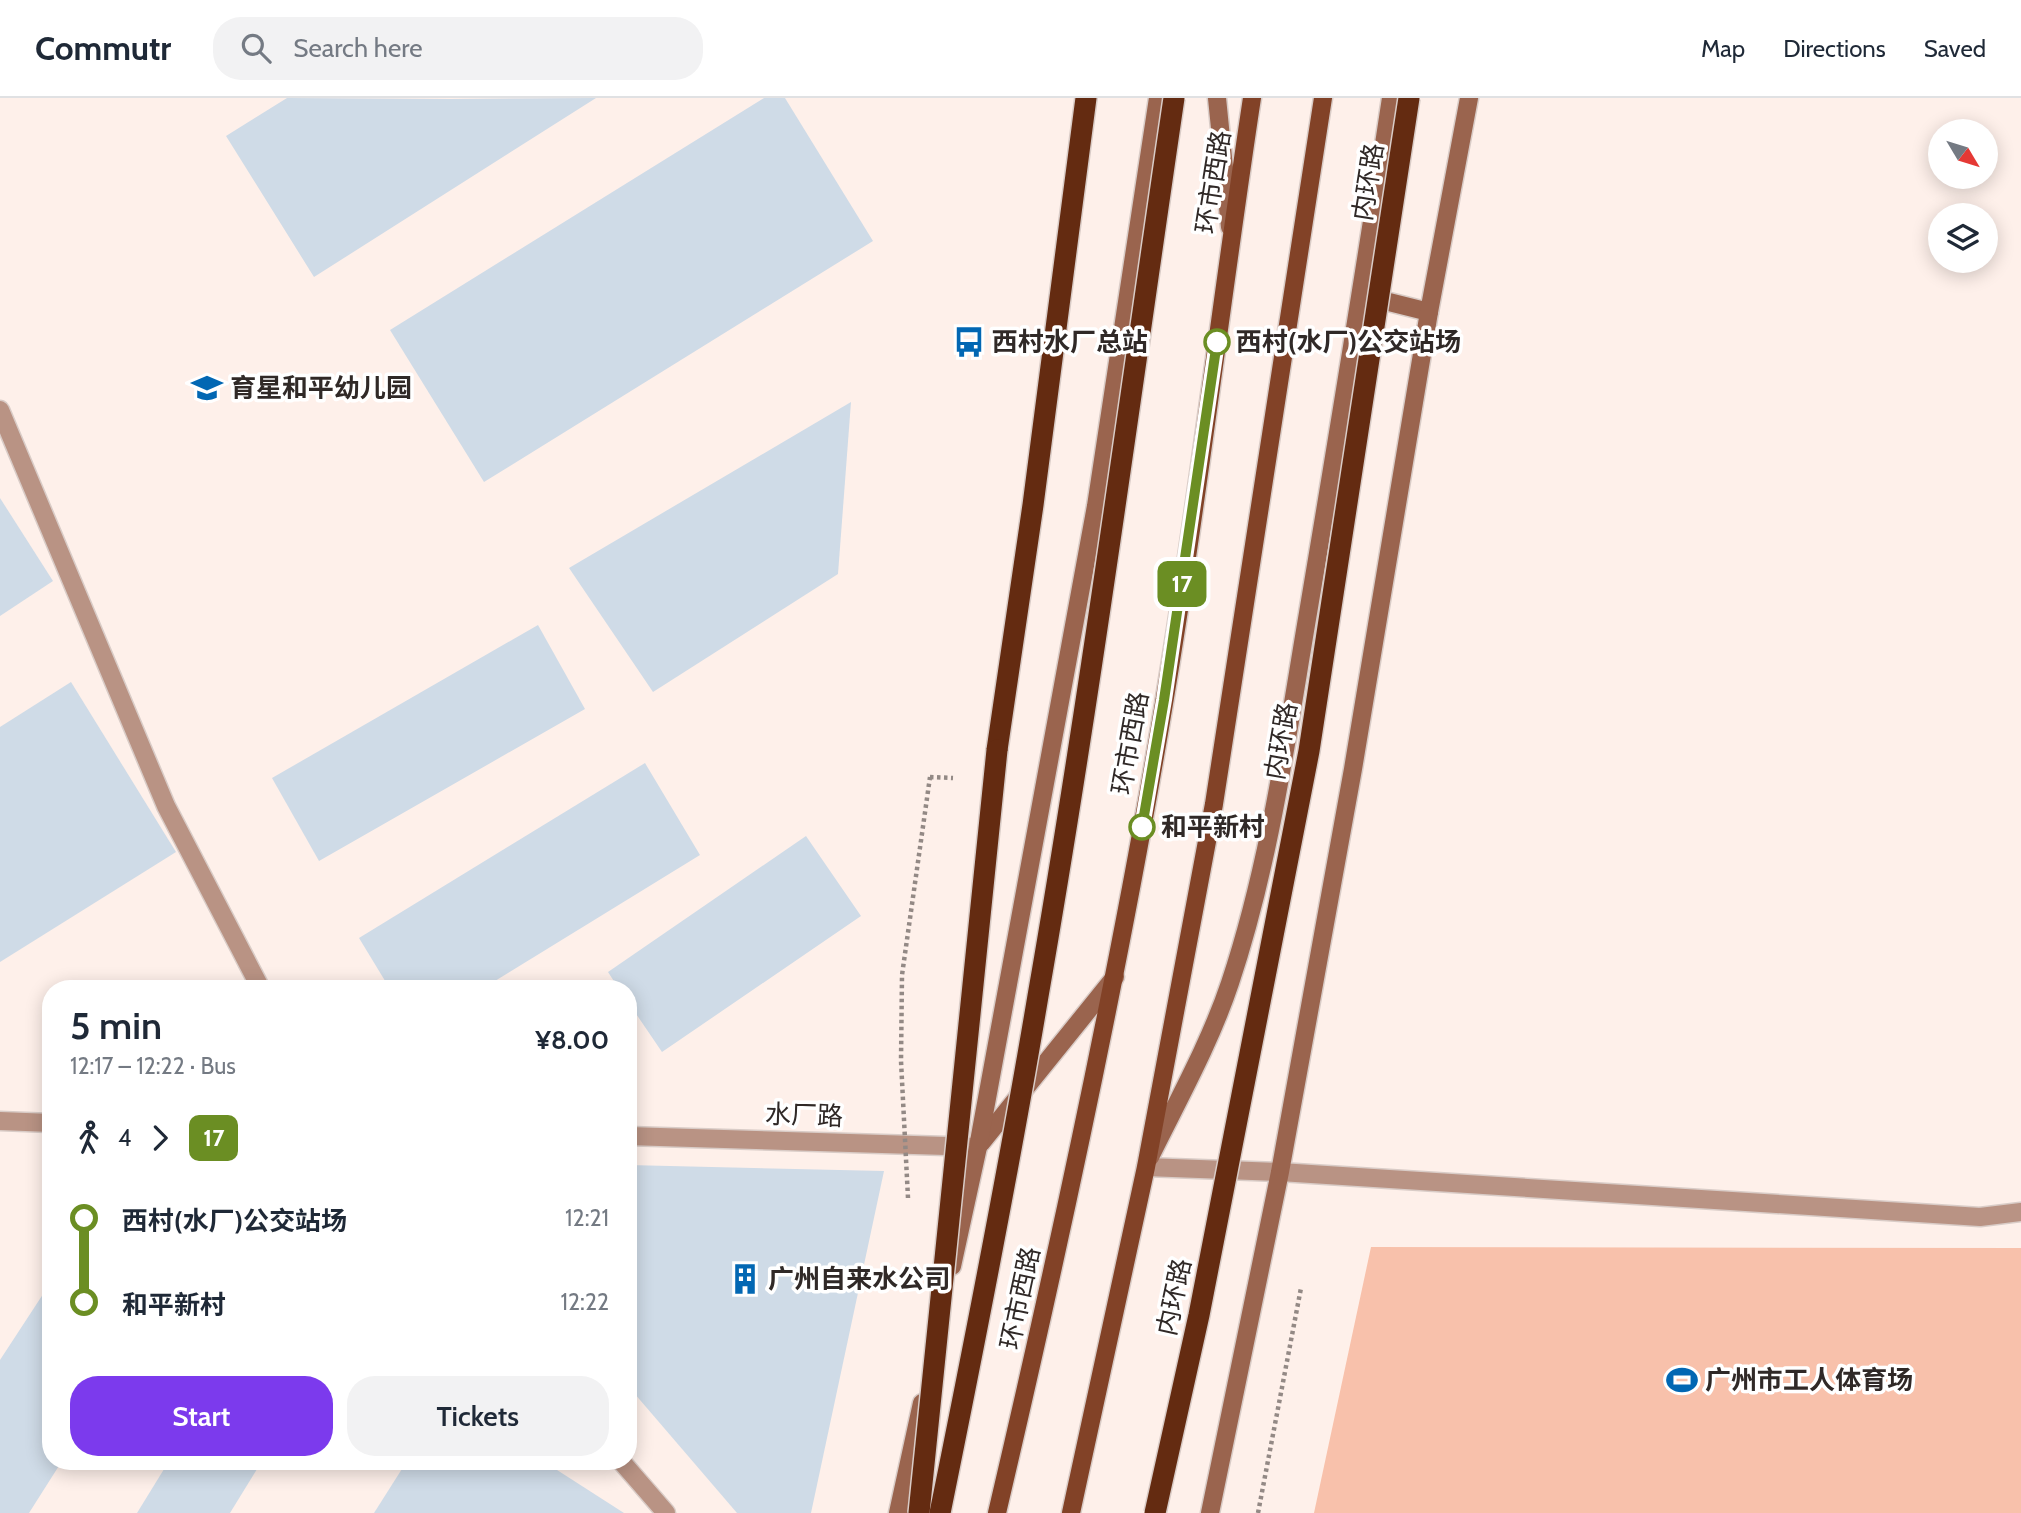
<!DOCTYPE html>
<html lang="en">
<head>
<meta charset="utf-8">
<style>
  :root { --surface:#fff; --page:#f2f2f3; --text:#1f2937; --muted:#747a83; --line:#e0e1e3; --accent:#7c3aed }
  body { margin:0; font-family:Cabin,"Noto Sans SC",sans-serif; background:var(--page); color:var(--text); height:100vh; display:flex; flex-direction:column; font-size:26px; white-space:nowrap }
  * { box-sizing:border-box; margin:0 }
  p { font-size:23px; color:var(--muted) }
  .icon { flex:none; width:38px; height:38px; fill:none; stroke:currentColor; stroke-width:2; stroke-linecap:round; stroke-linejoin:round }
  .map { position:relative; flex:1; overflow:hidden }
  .sheet { position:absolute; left:42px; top:882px; width:595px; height:490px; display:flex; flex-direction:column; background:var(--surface); border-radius:28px; box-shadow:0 4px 18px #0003 }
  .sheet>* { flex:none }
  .badge { padding:0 14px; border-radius:10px; font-size:24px; line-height:46px }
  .needle { width:46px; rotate:128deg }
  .buttons { position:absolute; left:1928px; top:21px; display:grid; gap:14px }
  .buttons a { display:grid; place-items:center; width:70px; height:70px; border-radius:50%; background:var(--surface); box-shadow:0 4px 18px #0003; font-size:35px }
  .map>.badge { position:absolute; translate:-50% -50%; box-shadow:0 0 0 4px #fff }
  .legs { display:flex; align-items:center; gap:10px; height:77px; padding:0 28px; font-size:23px }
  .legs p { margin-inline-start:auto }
  .overview { display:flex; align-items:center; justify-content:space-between; height:119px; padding:0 28px }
  h1 { font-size:38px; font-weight:600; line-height:52px }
  .primary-button { display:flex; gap:14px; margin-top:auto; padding:14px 28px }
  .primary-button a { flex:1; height:80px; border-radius:28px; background:var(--accent); color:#fff; font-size:28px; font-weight:600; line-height:80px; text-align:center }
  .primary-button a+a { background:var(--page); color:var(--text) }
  ul { padding:0 28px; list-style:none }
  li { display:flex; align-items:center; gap:24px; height:84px; font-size:26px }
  li i { display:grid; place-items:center; width:10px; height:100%; margin:0 9px; background:currentColor }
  li i::after { content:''; width:18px; height:18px; margin:-9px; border:5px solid; border-radius:50%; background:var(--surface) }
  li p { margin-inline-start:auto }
  li:first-child i { background:linear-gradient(#0000 50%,currentColor 0) }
  li:last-child i { background:linear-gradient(currentColor 50%,#0000 0) }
  header { display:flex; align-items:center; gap:42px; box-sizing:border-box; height:98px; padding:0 35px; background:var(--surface); border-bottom:2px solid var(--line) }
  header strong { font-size:33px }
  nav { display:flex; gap:38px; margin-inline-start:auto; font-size:24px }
  .search { width:490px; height:63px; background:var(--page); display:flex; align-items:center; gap:18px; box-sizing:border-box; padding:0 24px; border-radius:28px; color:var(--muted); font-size:26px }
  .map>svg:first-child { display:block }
</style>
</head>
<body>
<header>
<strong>Commutr</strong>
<div class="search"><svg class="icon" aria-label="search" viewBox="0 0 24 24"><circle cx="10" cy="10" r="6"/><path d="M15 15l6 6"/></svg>Search here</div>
<nav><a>Map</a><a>Directions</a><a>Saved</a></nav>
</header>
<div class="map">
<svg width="2021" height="1415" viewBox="0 0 2021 1415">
  <rect width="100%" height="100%" fill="#fef0ea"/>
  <!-- green -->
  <polygon fill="#f8c1ab" points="1371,1149 2021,1150 2021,1415 1314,1415"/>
  <!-- building -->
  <g fill="#cfdbe7">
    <polygon points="287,0 450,1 596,0 314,179 226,38"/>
    <polygon points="764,0 785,0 873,143 484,384 390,232"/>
    <polygon points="851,304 838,476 653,594 569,470"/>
    <polygon points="0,400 53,483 0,518"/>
    <polygon points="538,527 585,611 319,763 272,680"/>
    <polygon points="71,584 176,754 0,864 0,629"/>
    <polygon points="645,665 700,757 482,891 390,891 359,840"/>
    <polygon points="806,738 861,818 662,954 628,904 628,891 619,891 608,874"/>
    <polygon points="628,1067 884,1073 811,1415 737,1415 628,1288"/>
    <polygon points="51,1184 51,1363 62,1363 29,1415 0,1415 0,1262"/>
    <polygon points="169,1363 262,1363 230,1415 137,1415"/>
    <polygon points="407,1363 543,1363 624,1415 374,1415"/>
  </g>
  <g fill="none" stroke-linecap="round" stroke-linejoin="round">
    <defs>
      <g id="street">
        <polyline points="0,312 166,708 261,891"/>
        <polyline points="0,1023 51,1025"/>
        <polyline points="628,1038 978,1049"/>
        <polyline points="1146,1069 1280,1074 1980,1119 2021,1114"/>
        <polyline points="621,1363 666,1415"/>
      </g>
      <g id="secondary">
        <polyline points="1217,0 1230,129"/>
        <polyline points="1365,198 1429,214"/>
        <polyline points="981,1045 1115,879"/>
        <path d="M1150,1059C1178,1002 1210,945 1230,885C1270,765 1287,638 1308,515C1337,343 1365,172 1391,0"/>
        <polyline points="952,1168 978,1049 1096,408 1158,0"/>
        <polyline points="898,1415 922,1305"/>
        <polyline points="1210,1415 1280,1074 1353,671 1429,214 1469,0"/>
      </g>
      <g id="primary">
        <path d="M997,1415C1058,1155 1115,893 1160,629C1196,420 1220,210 1252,0"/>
        <polyline points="1071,1415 1146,1069 1214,706 1323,0"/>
      </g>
      <polyline id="highway" points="997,652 1033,407 1086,0"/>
    </defs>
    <!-- street casing -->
    <use href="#street" stroke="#d9ccc7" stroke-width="21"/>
    <!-- secondary casing -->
    <use href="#secondary" stroke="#d9ccc7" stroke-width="21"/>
    <!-- primary casing -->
    <use href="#primary" stroke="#d9ccc7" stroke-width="21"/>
    <!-- highway casing -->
    <use href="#highway" stroke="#d9ccc7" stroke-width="24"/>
    <!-- path -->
    <g stroke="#938985" stroke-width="4.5" stroke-dasharray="3.5 3.5" stroke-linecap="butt">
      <polyline points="930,679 953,680"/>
      <polyline points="1258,1415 1301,1190"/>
    </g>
    <!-- street -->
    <use href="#street" stroke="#b99384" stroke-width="18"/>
    <!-- secondary -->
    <use href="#secondary" stroke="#9a644e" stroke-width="18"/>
    <!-- primary -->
    <use href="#primary" stroke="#824227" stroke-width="18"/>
    <!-- highway -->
    <use href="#highway" stroke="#642b11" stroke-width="21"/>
    <defs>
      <g id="highway-bridge">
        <polyline points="919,1415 997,652"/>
        <path d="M940,1415C975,1243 1009,1071 1038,898C1090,600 1130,299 1174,0"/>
        <polyline points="1155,1415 1199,1217 1309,653 1409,0"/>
      </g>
    </defs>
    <!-- highway-bridge casing -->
    <use href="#highway-bridge" stroke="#d9ccc7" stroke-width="24" stroke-linecap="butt"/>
    <!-- path-bridge -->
    <polyline stroke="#938985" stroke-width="4.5" stroke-dasharray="3.5 3.5" stroke-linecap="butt" points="908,1100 901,963 902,877 930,679"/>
    <!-- highway-bridge -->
    <use href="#highway-bridge" stroke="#642b11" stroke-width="21"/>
  </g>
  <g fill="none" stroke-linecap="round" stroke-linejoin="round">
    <defs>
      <polyline id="line-1" points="1142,729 1164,602 1217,244"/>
    </defs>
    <!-- line-1 casing -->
    <use href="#line-1" stroke="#fff" stroke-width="16"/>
    <!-- line-1 -->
    <use href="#line-1" stroke="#6b8e23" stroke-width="10"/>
  </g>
  <!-- icons -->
  <defs>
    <symbol id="bus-bare" viewBox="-9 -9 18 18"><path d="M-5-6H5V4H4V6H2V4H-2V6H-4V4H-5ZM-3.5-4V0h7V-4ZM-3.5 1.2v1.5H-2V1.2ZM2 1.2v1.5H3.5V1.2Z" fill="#0267b3" stroke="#fff" stroke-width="2.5" paint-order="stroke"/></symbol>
    <symbol id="school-bare" viewBox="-9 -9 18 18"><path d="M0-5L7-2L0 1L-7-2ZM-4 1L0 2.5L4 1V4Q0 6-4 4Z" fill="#0267b3" stroke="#fff" stroke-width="2.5" paint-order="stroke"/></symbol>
    <symbol id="building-bare" viewBox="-9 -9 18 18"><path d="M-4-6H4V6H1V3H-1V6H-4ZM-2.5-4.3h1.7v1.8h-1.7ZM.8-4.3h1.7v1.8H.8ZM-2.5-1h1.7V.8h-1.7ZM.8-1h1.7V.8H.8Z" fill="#0267b3" stroke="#fff" stroke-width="2.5" paint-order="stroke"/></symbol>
    <symbol id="stadium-bare" viewBox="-9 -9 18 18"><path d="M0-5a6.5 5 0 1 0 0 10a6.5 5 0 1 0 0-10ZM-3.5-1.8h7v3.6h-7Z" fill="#0267b3" stroke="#fff" stroke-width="2.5" paint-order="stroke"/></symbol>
  </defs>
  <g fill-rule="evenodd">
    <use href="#bus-bare" x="947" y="222" width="44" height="44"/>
    <use href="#school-bare" x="185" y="268" width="44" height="44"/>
    <use href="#building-bare" x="723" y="1159" width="44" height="44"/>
    <use href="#stadium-bare" x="1660" y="1260" width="44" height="44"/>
  </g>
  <!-- markers -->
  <g fill="#fff" stroke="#6b8e23" stroke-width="3.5">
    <circle cx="1217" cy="244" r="12"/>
    <circle cx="1142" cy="729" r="12"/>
  </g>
  <g text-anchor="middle" stroke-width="7" stroke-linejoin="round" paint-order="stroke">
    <!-- street labels -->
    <g font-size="26" fill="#302927" stroke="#fff">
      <text transform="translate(1213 84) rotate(-81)" y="9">环市西路</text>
      <text transform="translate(1368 84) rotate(-81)" y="9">内环路</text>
      <text transform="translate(1281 643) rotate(-80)" y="9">内环路</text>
      <text transform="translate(1130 645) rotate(-80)" y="9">环市西路</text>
      <text transform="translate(804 1017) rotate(2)" y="9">水厂路</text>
      <text transform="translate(1174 1199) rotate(-78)" y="9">内环路</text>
      <text transform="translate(1020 1200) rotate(-78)" y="9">环市西路</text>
    </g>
    <!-- poi labels -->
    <g font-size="26" font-weight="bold" fill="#302927" stroke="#fff" text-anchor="start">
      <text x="992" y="253">西村水厂总站</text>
      <text x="230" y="299">育星和平幼儿园</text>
      <text x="768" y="1190">广州自来水公司</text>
      <text x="1705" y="1291">广州市工人体育场</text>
    </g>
    <!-- stop labels -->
    <g font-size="26" font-weight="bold" fill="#302927" stroke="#fff" text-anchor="start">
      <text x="1236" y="253">西村(水厂)公交站场</text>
      <text x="1161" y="738">和平新村</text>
    </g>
  </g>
</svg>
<div class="buttons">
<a><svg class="needle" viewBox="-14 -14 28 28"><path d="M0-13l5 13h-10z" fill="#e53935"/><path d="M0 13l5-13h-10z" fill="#747a83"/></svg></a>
<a><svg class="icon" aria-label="layers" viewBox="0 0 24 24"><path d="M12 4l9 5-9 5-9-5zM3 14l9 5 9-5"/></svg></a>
</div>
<b class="badge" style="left:1182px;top:486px;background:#6b8e23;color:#fff">17</b>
<section class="sheet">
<div class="overview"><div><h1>5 min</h1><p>12:17 – 12:22 · Bus</p></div><b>¥8.00</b></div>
<div class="legs"><svg class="icon" aria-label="walk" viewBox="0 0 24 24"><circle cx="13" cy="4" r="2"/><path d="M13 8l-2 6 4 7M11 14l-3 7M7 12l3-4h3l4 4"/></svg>4<svg class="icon" aria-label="forward" viewBox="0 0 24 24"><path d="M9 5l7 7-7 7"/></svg><b class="badge" style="background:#6b8e23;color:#fff">17</b></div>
<ul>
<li><i style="color:#6b8e23"></i><b>西村(水厂)公交站场</b><p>12:21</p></li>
<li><i style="color:#6b8e23"></i><b>和平新村</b><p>12:22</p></li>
</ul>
<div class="primary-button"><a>Start</a><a>Tickets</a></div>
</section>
</div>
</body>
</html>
